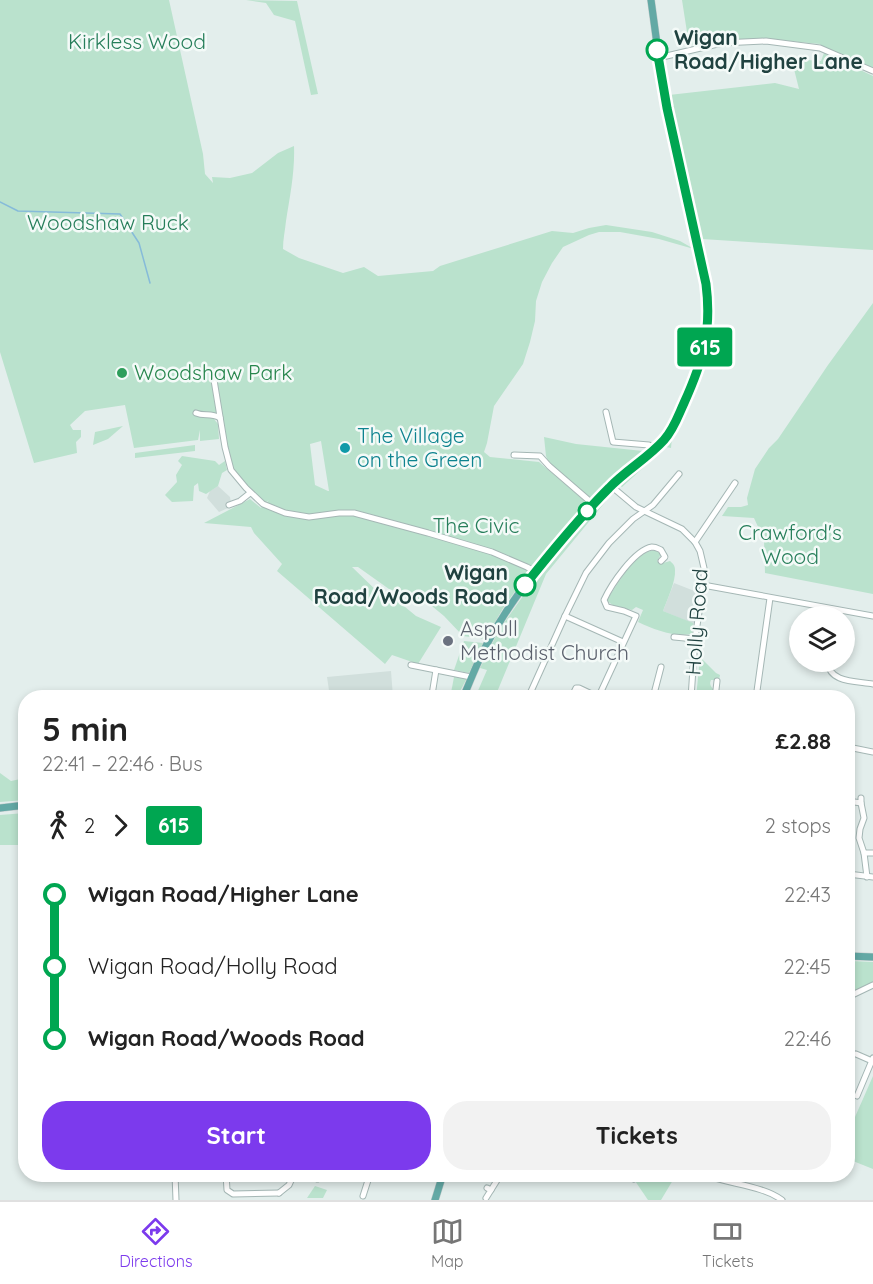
<!DOCTYPE html>
<html lang="en">
<head>
<meta charset="utf-8">
<style>
  :root { --surface:#fff; --page:#f2f2f2; --text:#222; --muted:#767676; --line:#e0e0e0; --accent:#7c3aed }
  body { margin:0; font-family:Quicksand,sans-serif; background:var(--page); color:var(--text); height:100vh; display:flex; flex-direction:column; font-size:22px; white-space:nowrap }
  * { box-sizing:border-box; margin:0 }
  p { font-size:20px; color:var(--muted) }
  .icon { flex:none; width:33px; height:33px; fill:none; stroke:currentColor; stroke-width:2; stroke-linecap:round; stroke-linejoin:round }
  .map { position:relative; flex:1; overflow:hidden }
  .drawer { position:absolute; left:18px; top:690px; width:837px; height:492px; display:flex; flex-direction:column; background:var(--surface); border-radius:24px; box-shadow:0 3px 9px #0003 }
  .drawer>* { flex:none }
  .badge { padding:0 12px; border-radius:4px; font-size:21px; line-height:39px }
  .fabs { position:absolute; left:789px; top:606px; display:grid; gap:12px }
  .fabs a { display:grid; place-items:center; width:66px; height:66px; border-radius:50%; background:var(--surface); box-shadow:0 3px 9px #0003; font-size:30px }
  .map>.badge { position:absolute; translate:-50% -50%; box-shadow:0 0 0 3px #fff }
  .legs { display:flex; align-items:center; gap:9px; height:66px; padding:0 24px; font-size:20px }
  .legs p { margin-inline-start:auto }
  .head { display:flex; align-items:center; justify-content:space-between; height:102px; padding:0 24px }
  h1 { font-size:33px; font-weight:800; line-height:45px }
  .primary-button { display:flex; gap:12px; margin-top:auto; padding:12px 24px }
  .primary-button a { flex:1; height:69px; border-radius:24px; background:var(--accent); color:#fff; font-size:24px; font-weight:800; line-height:69px; text-align:center }
  .primary-button a+a { background:var(--page); color:var(--text) }
  ul { padding:0 24px; list-style:none }
  li { display:flex; align-items:center; gap:21px; height:72px; font-size:22px }
  li i { display:grid; place-items:center; width:9px; height:100%; margin:0 8px; background:currentColor }
  li i::after { content:''; width:15px; height:15px; margin:-8px; border:4px solid; border-radius:50%; background:var(--surface) }
  li p { margin-inline-start:auto }
  li:first-child i { background:linear-gradient(#0000 50%,currentColor 0) }
  li:last-child i { background:linear-gradient(currentColor 50%,#0000 0) }
  .tab-bar { display:flex; justify-content:space-around; align-items:center; height:84px; border-top:2px solid var(--line); background:var(--surface); font-size:16px; color:var(--muted) }
  .tab-bar a { display:grid; justify-items:center; gap:3px }
  .tab-bar .on { color:var(--accent) }
  .map>svg:first-child { display:block }
</style>
</head>
<body>
<div class="map">
<svg width="873" height="1200" viewBox="0 0 873 1200">
  <rect width="100%" height="100%" fill="#e3eeec"/>
  <!-- built -->
  <g fill="#d1dfdc">
    <polygon points="218,486 230,497 231,503 228,508 219,512 207,498 210,491"/>
    <polygon points="674,583 697,592 694,624 663,611"/>
    <polygon points="391,671 393,697 330,697 327,677"/>
  </g>
  <!-- green -->
  <g fill="#bae2cd" fill-rule="evenodd">
    <path d="M0,0H169L203,154L205,174L213,183L212,177L230,178L252,173L278,153L294,146C295,171 290,196 286,221C285,231 283,239 283,249L299,258L343,273L364,267L378,276L433,271L440,266L552,231L573,233L589,228L606,225L652,232L680,241L694,249L659,239L620,232H599L589,235L563,247L552,263L542,282L536,301L535,321L530,342L523,364L494,406L487,443L484,452L490,457L539,462L587,503L529,572L505,605L485,639L463,636L444,616L427,602L411,596L389,589L358,567H352L381,595L393,597L416,616L441,627L418,664L392,655L385,664L277,571L282,564L254,533L251,527L204,523L250,499L261,508L269,500L263,504L231,470L220,418L214,419L218,424L219,439L200,441V430L198,440L134,448L125,405L85,411L70,425L73,430H81V437L76,442L77,453L34,463L0,352ZM321,441L329,491H328L315,485L310,444Z"/>
    <polygon points="246,0 297,1 318,94 311,95 295,21 274,15 266,3"/>
    <polygon points="682,0 873,0 873,70 822,48 820,44 768,39 745,39 689,45"/>
    <polygon points="824,53 873,76 873,250 702,239 669,95 775,83 799,89 793,65 793,59 821,61"/>
    <polygon points="873,303 873,594 765,573 764,540 754,518 722,516 728,507 741,507 748,505 747,498 755,469 769,448 778,439 828,365"/>
    <polygon points="123,426 108,439 93,445 95,432"/>
    <polygon points="544,437 576,444 643,451 622,467 591,499 548,461 546,456"/>
    <polygon points="672,437 671,448 666,447 622,487 618,484"/>
    <polygon points="195,445 195,451 135,458 135,453"/>
    <polygon points="182,456 215,461 219,465 225,461 227,470 222,473 218,486 206,494 199,491 198,483 194,486 193,501 172,502 165,495 177,482 176,475 182,465 178,461"/>
    <polygon points="601,499 606,501 546,574 495,697 478,697 477,693 487,670 480,668 499,630 530,586"/>
    <path d="M654,550L660,553V556L657,561L660,564L670,561C673,564 675,565 675,570C676,581 667,600 663,611L693,623L694,632L693,634C673,637 655,630 638,622L643,610L636,607L632,610C624,608 611,607 607,600C617,585 634,553 654,550Z"/>
    <polygon points="464,641 483,643 469,673 454,670"/>
    <path d="M700,657L716,673L720,675L719,680H711C709,684 711,686 713,689L711,697L696,698Z"/>
    <polygon points="454,677 467,678 457,697 450,698"/>
    <polygon points="0,773 11,781 25,778 25,800 0,802"/>
    <polygon points="25,813 25,845 0,845 0,815"/>
    <polygon points="851,961 873,962 873,983 848,995 848,969"/>
    <polygon points="873,1076 873,1169 848,1159 848,1133"/>
    <polygon points="631,1175 676,1175 661,1200 648,1200"/>
    <polygon points="315,1186 327,1190 323,1198 307,1198"/>
  </g>
  <g fill="none" stroke-linecap="round" stroke-linejoin="round">
    <!-- stream -->
    <polyline stroke="#86bbd9" stroke-width="1.5" points="0,202 18,211 120,214 139,243 150,283"/>
    <defs>
      <g id="minor">
        <polyline points="658,58 722,43 766,41 820,48 873,71"/>
        <polyline points="214,380 225,447 231,470 246,488 263,504 285,513 309,517 339,513 354,513 428,533 492,552 527,567 536,572"/>
        <polyline points="606,412 613,442 649,445 655,449"/>
        <path d="M196,413C205,417 210,412 220,418"/>
        <polyline points="514,455 540,456 549,466 593,504"/>
        <polyline points="611,486 636,507 682,529 695,542 700,551 704,568 704,579 695,639 691,698"/>
        <polyline points="229,505 240,501 250,493"/>
        <polyline points="695,542 735,483"/>
        <polyline points="703,585 873,616"/>
        <polyline points="565,616 623,642"/>
        <polyline points="674,637 695,639"/>
        <path d="M828,662C829,683 856,681 873,684"/>
        <polyline points="411,665 471,677"/>
        <polyline points="432,695 436,670"/>
        <polyline points="299,698 302,694"/>
        <polyline points="528,698 565,616 586,573 609,543 633,519 653,505 679,474"/>
        <polyline points="571,698 576,688 579,688 598,697"/>
        <path d="M598,698L636,616L624,611L607,607L604,600C611,585 634,550 652,547C656,547 657,548 661,550L665,557L661,561"/>
        <polyline points="651,698 655,690 661,667"/>
        <polyline points="715,698 717,681"/>
        <polyline points="756,698 770,598"/>
        <polyline points="848,747 873,752"/>
        <polyline points="848,801 861,803 861,798"/>
        <polyline points="861,803 864,818 860,829 859,838 864,853 867,877"/>
        <polyline points="864,853 873,853"/>
        <polyline points="848,874 873,877"/>
        <polyline points="848,997 873,985"/>
        <polyline points="856,1054 872,1061"/>
        <polyline points="857,1096 873,1058"/>
        <polyline points="848,1121 848,1120"/>
        <polyline points="175,1174 176,1200"/>
        <polyline points="226,1174 227,1190 233,1194 279,1193"/>
        <polyline points="631,1174 634,1179 639,1174"/>
        <path d="M704,1174C726,1184 762,1185 782,1200"/>
        <polyline points="317,1179 318,1174"/>
        <polyline points="491,1190 501,1174"/>
        <polyline points="279,1193 289,1185 294,1174"/>
        <polyline points="363,1196 370,1174"/>
        <polyline points="486,1198 491,1190 487,1188"/>
      </g>
      <g id="major">
        <path d="M463,698C474,671 485,644 501,620C520,589 544,561 567,533C581,517 595,501 610,486C627,471 646,458 662,442C672,432 677,419 682,407C702,363 712,333 706,284L662,81L651,0"/>
        <polyline points="0,808 26,805"/>
        <polyline points="848,956 873,957"/>
        <polyline points="435,1200 443,1174"/>
      </g>
    </defs>
    <!-- minor casing -->
    <use href="#minor" stroke="#a5b7b5" stroke-width="7"/>
    <!-- major casing -->
    <use href="#major" stroke="#c1caca" stroke-width="8"/>
    <!-- minor -->
    <use href="#minor" stroke="#fff" stroke-width="5"/>
    <!-- major -->
    <use href="#major" stroke="#63a9a5" stroke-width="7"/>
  </g>
  <g fill="none" stroke-linecap="round" stroke-linejoin="round">
    <defs>
      <path id="line-1" d="M525,585C552,551 579,518 609,488C626,470 648,458 664,440C674,429 678,416 684,403C703,361 712,331 706,284L667,108L657,50"/>
    </defs>
    <!-- line-1 casing -->
    <use href="#line-1" stroke="#fff" stroke-width="14"/>
    <!-- line-1 -->
    <use href="#line-1" stroke="#00a651" stroke-width="9"/>
  </g>
  <!-- markers -->
  <g fill="#fff" stroke="#00a651" stroke-width="3">
    <circle cx="657" cy="50" r="10"/>
    <circle cx="587" cy="511" r="8"/>
    <circle cx="525" cy="585" r="10"/>
  </g>
  <circle fill="#2e9e5b" stroke="#f4faf8" stroke-width="2" cx="122" cy="373" r="6"/>
  <circle fill="#0f9aa8" stroke="#f4faf8" stroke-width="2" cx="345" cy="448" r="6"/>
  <circle fill="#6b7280" stroke="#f4faf8" stroke-width="2" cx="448" cy="641" r="6"/>
  <g text-anchor="middle" stroke-width="5" stroke-linejoin="round" paint-order="stroke">
    <!-- stop labels -->
    <g font-size="21" font-weight="bold" fill="#204240" stroke="#f4faf8" text-anchor="start">
      <text x="674" y="45">Wigan<tspan x="674" dy="24">Road/Higher Lane</tspan></text>
      <text x="508" y="580" text-anchor="end">Wigan<tspan x="508" dy="24">Road/Woods Road</tspan></text>
    </g>
    <!-- park labels -->
    <g font-size="21" fill="#267e5a" stroke="#f4faf8">
      <text x="137" y="49">Kirkless Wood</text>
      <text x="108" y="230">Woodshaw Ruck</text>
      <text x="476" y="533">The Civic</text>
      <text x="790" y="540">Crawford's<tspan x="790" dy="24">Wood</tspan></text>
    </g>
    <!-- leisure labels -->
    <g font-size="21" fill="#27864d" stroke="#f4faf8" text-anchor="start">
      <text x="134" y="380">Woodshaw Park</text>
    </g>
    <!-- culture labels -->
    <g font-size="21" fill="#0d838f" stroke="#f4faf8" text-anchor="start">
      <text x="357" y="443">The Village<tspan x="357" dy="24">on the Green</tspan></text>
    </g>
    <!-- street labels -->
    <g font-size="21" fill="#204240" stroke="#f4faf8">
      <text transform="translate(697 622) rotate(-86)" y="7">Holly Road</text>
    </g>
    <!-- worship labels -->
    <g font-size="21" fill="#5b616d" stroke="#f4faf8" text-anchor="start">
      <text x="460" y="636">Aspull<tspan x="460" dy="24">Methodist Church</tspan></text>
    </g>
  </g>
</svg>
<div class="fabs">
<a><svg class="icon" aria-label="layers" viewBox="0 0 24 24"><path d="M12 4l9 5-9 5-9-5zM3 14l9 5 9-5"/></svg></a>
</div>
<b class="badge" style="left:705px;top:347px;background:#00a651;color:#fff">615</b>
<section class="drawer">
<div class="head"><div><h1>5 min</h1><p>22:41 – 22:46 · Bus</p></div><b>£2.88</b></div>
<div class="legs"><svg class="icon" aria-label="walk" viewBox="0 0 24 24"><circle cx="13" cy="4" r="2"/><path d="M13 8l-2 6 4 7M11 14l-3 7M7 12l3-4h3l4 4"/></svg>2<svg class="icon" aria-label="forward" viewBox="0 0 24 24"><path d="M9 5l7 7-7 7"/></svg><b class="badge" style="background:#00a651;color:#fff">615</b><p>2 stops</p></div>
<ul>
<li><i style="color:#00a651"></i><b>Wigan Road/Higher Lane</b><p>22:43</p></li>
<li><i style="color:#00a651"></i><span>Wigan Road/Holly Road</span><p>22:45</p></li>
<li><i style="color:#00a651"></i><b>Wigan Road/Woods Road</b><p>22:46</p></li>
</ul>
<div class="primary-button"><a>Start</a><a>Tickets</a></div>
</section>
</div>
<nav class="tab-bar">
<a class="on"><svg class="icon" aria-label="directions" viewBox="0 0 24 24"><path d="M12 3l9 9-9 9-9-9zM9 14v-3h6M13 9l2 2-2 2"/></svg>Directions</a>
<a><svg class="icon" aria-label="map" viewBox="0 0 24 24"><path d="M3 6l6-2 6 2 6-2v14l-6 2-6-2-6 2zM9 4v14M15 6v14"/></svg>Map</a>
<a><svg class="icon" aria-label="tickets" viewBox="0 0 24 24"><path d="M3 7h18v10H3zM15 7v10"/></svg>Tickets</a>
</nav>
</body>
</html>
